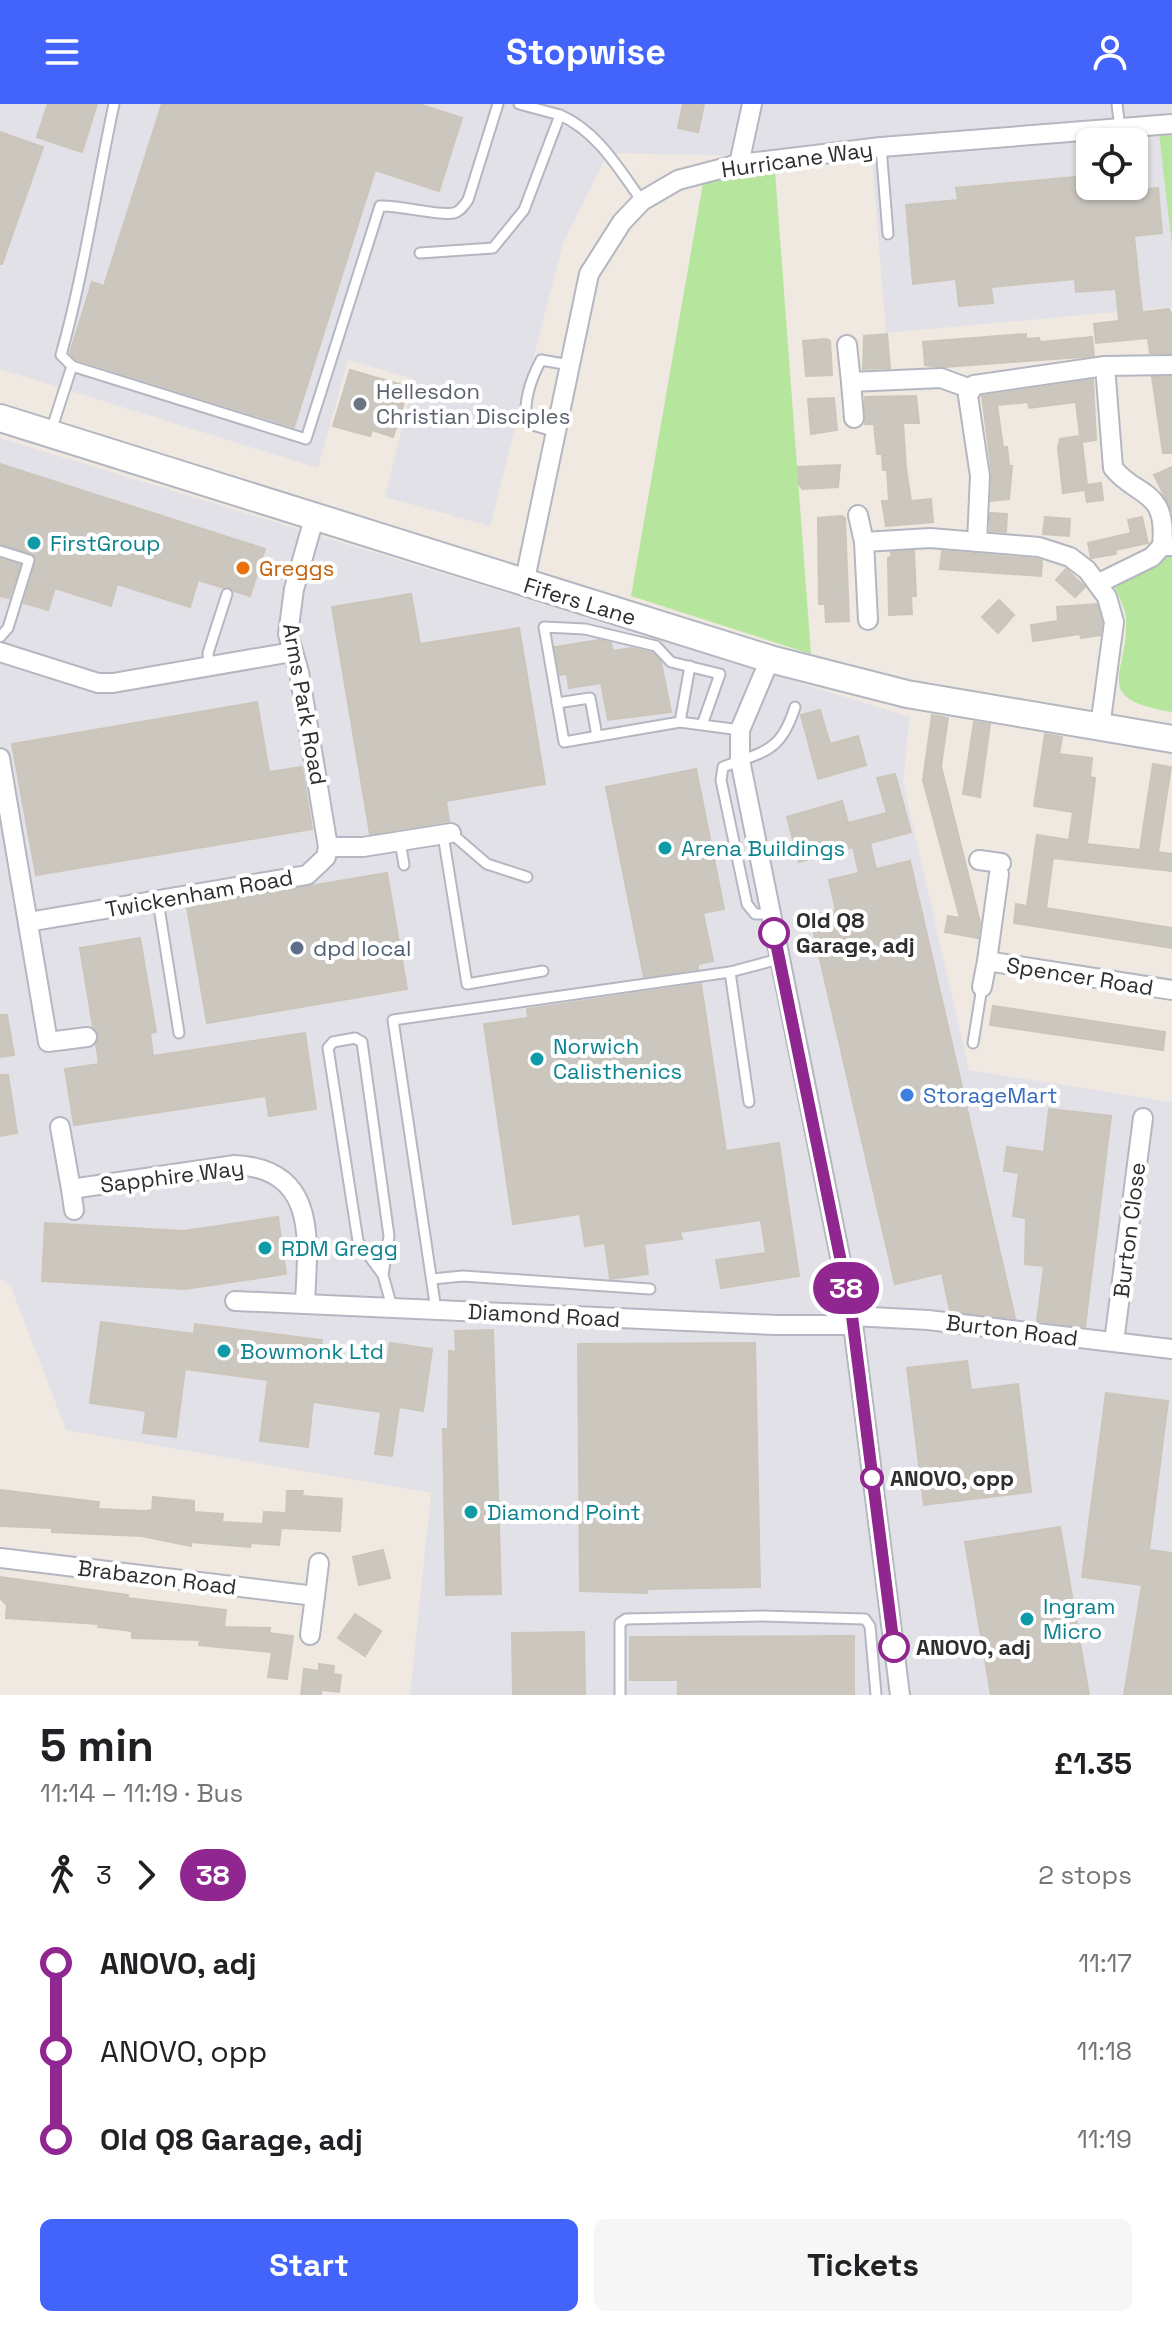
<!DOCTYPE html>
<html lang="en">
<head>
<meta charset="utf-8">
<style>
  :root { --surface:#fff; --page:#f6f6f6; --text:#202124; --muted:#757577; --accent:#4264fb }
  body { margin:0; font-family:"Space Grotesk",sans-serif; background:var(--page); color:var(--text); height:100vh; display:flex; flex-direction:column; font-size:30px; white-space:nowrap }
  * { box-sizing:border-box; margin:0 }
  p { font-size:26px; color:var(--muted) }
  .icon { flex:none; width:44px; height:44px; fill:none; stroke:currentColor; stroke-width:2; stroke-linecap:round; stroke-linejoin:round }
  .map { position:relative; height:1591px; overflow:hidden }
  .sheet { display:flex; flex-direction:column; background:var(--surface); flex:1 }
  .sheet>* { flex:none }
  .badge { padding:0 16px; border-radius:26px; font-size:28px; line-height:52px }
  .fabs { position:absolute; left:1076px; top:24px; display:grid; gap:16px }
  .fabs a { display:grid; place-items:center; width:72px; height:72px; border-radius:12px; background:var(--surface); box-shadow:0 2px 6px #0004; font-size:40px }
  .map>.badge { position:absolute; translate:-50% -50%; box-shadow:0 0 0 4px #fff }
  .legs { display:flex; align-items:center; gap:12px; height:88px; padding:0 40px; font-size:26px }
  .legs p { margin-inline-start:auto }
  .overview { display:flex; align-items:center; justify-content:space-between; height:136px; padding:0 40px }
  h1 { font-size:44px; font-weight:800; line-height:60px }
  .action { display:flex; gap:16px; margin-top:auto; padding:16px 40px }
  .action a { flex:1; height:92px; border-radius:12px; background:var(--accent); color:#fff; font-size:32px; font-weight:800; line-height:92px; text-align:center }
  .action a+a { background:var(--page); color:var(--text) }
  ul { padding:0 40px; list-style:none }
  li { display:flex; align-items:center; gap:28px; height:88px; font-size:30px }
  li i { display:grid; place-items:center; width:12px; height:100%; margin:0 10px; background:currentColor }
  li i::after { content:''; width:20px; height:20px; margin:-10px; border:6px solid; border-radius:50%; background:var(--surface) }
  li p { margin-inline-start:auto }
  li:first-child i { background:linear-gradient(#0000 50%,currentColor 0) }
  li:last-child i { background:linear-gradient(currentColor 50%,#0000 0) }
  header { display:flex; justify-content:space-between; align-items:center; height:104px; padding:0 40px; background:var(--accent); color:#fff; font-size:36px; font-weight:800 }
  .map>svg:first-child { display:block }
</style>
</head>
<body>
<header><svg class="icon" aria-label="menu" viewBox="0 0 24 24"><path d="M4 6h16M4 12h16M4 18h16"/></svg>Stopwise<svg class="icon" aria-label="person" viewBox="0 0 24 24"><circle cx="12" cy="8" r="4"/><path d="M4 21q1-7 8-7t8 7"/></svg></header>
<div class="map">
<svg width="1172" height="1591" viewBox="0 0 1172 1591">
  <rect width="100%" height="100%" fill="#efe9e1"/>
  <!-- industrial -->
  <g fill="#e3e1e8" fill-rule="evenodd">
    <path d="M0,0H1172V203L886,229L872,55L608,49L563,139L490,422L385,393L414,275L348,256L318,364L0,265ZM1090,38H1134V82H1090Z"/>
    <polygon points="0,334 910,613 903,678 969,966 1172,998 1172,1591 410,1591 431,1389 66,1326 11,1183 0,1174"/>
  </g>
  <!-- green -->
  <g fill="#b6e59e">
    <polygon points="1172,20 1172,142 1158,21"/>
    <polygon points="775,67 811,550 631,492 703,79"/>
    <path d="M1172,451V608C1089,594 1129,571 1126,514C1125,504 1119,493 1115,484L1121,474Z"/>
  </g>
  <!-- building -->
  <g fill="#cbc7bf" stroke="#cbc5ba" stroke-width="2">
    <polygon points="48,0 97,0 82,48 37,33"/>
    <polygon points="162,0 419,0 462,14 439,87 375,66 294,323 76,255 70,249 92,178 104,182"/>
    <polygon points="683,0 704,0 698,28 678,24"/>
    <polygon points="0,28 43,43 2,160 0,160"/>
    <polygon points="1085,72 1087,90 1158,84 1162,129 1134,132 1142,208 1169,205 1172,212 1172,249 1150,249 1148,234 1096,239 1094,220 1119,217 1116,185 1076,188 1075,175 991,183 993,199 959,202 956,175 913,180 906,101 958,96 956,84"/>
    <polygon points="887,230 890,264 863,265 864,232"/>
    <polygon points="1026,230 1026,235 1039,234 1040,238 1092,233 1094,252 945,263 925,261 923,238"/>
    <polygon points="826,235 830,237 832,271 806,272 803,237"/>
    <polygon points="350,266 409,283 393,333 372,326 370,332 333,322"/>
    <polygon points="1152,273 1172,273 1172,349 1163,349"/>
    <polygon points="1093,276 1096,336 1082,338 1087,381 1101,379 1103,396 1087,398 1085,386 1063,389 1058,344 1060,335 1080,332 1076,298 1029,304 1028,298 997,301 1003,343 1007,343 1009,362 1012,362 1009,395 991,397 992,370 982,292"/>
    <polygon points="916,292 919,319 903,319 906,364 911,397 931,395 933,418 886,422 882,397 889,397 887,366 883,366 882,350 877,350 874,320 865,320 865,293"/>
    <polygon points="834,294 837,326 811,330 808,295"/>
    <polygon points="0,360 265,445 250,492 198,476 190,503 117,480 111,502 55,484 48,506 24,499 36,455 31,449 0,440"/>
    <polygon points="840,361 838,383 802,385 799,380 798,363"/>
    <polygon points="1172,363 1172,407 1154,371"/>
    <polygon points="990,409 1007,410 1006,428 990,427"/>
    <polygon points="842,412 845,414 849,517 826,518 825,500 819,500 818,414"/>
    <polygon points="1045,413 1070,415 1069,432 1043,430"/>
    <polygon points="1142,413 1148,439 1115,446 1116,450 1091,454 1088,439 1131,429 1128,416"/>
    <polygon points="914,447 916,492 911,492 912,510 889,511 888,454 891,453 891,448"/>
    <polygon points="942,447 1037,455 1042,457 1041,472 940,465"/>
    <polygon points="0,455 20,461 9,494 0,492"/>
    <polygon points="1066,465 1085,483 1075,493 1056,476"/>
    <polygon points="411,490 420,540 519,524 545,680 446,697 449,717 370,730 332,503"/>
    <polygon points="999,496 1014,511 998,529 982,513"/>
    <polygon points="1097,500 1102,519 1100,531 1081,534 1080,530 1033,537 1031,521 1058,517 1057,503"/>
    <polygon points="599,536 611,539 613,547 631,544 652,549 661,558 671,608 608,616 601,579 569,584 567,570 560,571 555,543"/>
    <polygon points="257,598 269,668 302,663 312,725 36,771 12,640"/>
    <polygon points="820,606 830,640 858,632 866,661 818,675 801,611"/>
    <polygon points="932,611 948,614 941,662 980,818 978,834 945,828 948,812 960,814 923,676"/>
    <polygon points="974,618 990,620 980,693 963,690"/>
    <polygon points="1045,630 1062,633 1059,650 1092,654 1090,673 1095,674 1087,740 1140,746 1153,660 1171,663 1158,748 1172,750 1172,767 1053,754 1046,804 1172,824 1172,844 1014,819 1016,800 1027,802 1037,731 1069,736 1073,708 1034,702"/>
    <polygon points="696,665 724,805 703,809 713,857 698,860 698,865 644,873 606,683"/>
    <polygon points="895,670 911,728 870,739 876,765 910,757 1015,1214 950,1207 942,1169 895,1180 810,812 836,806 829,776 859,769 853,743 799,758 787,713 842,697 848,719 887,709 877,674"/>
    <polygon points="387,769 407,885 207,919 187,803"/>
    <polygon points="140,834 156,928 150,929 153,952 305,929 316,1005 269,1012 266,992 74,1021 65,965 99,960 96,940 99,931 93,923 80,844"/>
    <polygon points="701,880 726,1047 779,1039 799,1172 721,1184 716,1156 766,1149 761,1116 680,1128 682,1135 644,1140 648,1170 610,1175 605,1139 585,1142 580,1110 513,1120 484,920 528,914 527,905"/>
    <polygon points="993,902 1165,928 1163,946 990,921"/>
    <polygon points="0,911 7,911 14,951 0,953"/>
    <polygon points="0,971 8,971 17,1029 0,1032"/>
    <polygon points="1049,1005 1111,1012 1085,1223 1037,1217 1044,1162 1025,1160 1026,1114 1013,1112 1019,1069 1004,1067 1007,1043 1044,1048"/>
    <polygon points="278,1113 286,1170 185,1185 42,1177 45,1119 184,1127"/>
    <polygon points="101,1218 194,1230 195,1220 322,1236 320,1251 387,1260 390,1239 432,1245 423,1307 399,1303 392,1352 375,1350 381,1308 313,1298 308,1343 260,1337 268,1276 185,1265 176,1333 143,1329 146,1307 90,1299"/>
    <polygon points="493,1226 501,1490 446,1491 443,1325 448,1325 449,1247 456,1248 455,1227"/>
    <polygon points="755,1239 760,1483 647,1485 647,1489 580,1487 578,1240"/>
    <polygon points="967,1257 971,1286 1018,1280 1031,1388 924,1401 907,1264"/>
    <polygon points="1106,1289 1168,1297 1149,1446 1172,1449 1172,1591 1124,1591 1142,1481 1082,1473"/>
    <polygon points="0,1386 99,1398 98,1405 145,1407 152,1406 153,1393 194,1397 194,1408 223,1410 222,1418 263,1420 264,1408 286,1409 287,1387 303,1387 302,1392 342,1395 340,1427 281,1424 279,1441 251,1439 250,1443 191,1438 191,1442 142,1432 52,1428 52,1424 0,1422"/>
    <polygon points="1060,1423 1089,1591 991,1591 965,1438"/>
    <polygon points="383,1446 390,1474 359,1481 353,1453"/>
    <polygon points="0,1473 128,1491 127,1494 226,1506 224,1523 270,1524 269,1529 293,1532 287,1575 268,1573 272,1548 199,1541 200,1536 132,1534 132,1527 98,1523 99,1520 6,1514 7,1501 0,1494"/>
    <polygon points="355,1510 381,1527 365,1552 338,1534"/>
    <polygon points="584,1528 585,1591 513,1591 512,1529"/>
    <polygon points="854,1532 854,1591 678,1591 678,1576 630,1576 630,1533"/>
    <polygon points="319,1560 334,1562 333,1570 341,1571 339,1588 321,1586 321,1591 301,1591 304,1565 319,1567"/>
  </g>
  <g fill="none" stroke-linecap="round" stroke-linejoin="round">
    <defs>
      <g id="lane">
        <path d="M114,0C96,84 84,169 61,251L72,262L306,335L380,102C402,101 436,112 454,109C461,107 464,101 468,96L498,0"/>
        <polyline points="519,0 560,11"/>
        <polyline points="1117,0 1120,25"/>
        <polyline points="881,43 888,130"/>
        <path d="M420,149L493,144L524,106L560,11C597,27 619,65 642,97"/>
        <polyline points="51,327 72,262"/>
        <path d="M556,328L526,319C524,296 530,277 541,256L570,261"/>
        <polyline points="0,447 29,456 8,524 0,533"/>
        <polyline points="209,563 208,549 227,490"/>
        <polyline points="557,599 590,594 597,632"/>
        <polyline points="680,618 690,562"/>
        <polyline points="702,621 720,570 671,558 656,542 585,525 544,523 564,638 680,618 740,626"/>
        <polyline points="451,729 487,760 527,773"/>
        <polyline points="443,731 467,880 543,867"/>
        <polyline points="400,737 404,761"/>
        <polyline points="158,797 179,929"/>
        <path d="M771,810H755L747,800L721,676L723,663C765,647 781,648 795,603"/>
        <polyline points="730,868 779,855"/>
        <polyline points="973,939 982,883"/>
        <polyline points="383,1171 358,1137 328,944 333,938 355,934 362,938 389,1132 383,1171 392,1203"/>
        <polyline points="432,1175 463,1172 650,1185"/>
        <polyline points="436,1206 393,916 730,868 749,998"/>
        <polyline points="620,1591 620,1519 626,1515 762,1512 865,1515 870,1522 876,1591"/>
      </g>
      <g id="street">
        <polyline points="739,60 752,0"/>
        <polyline points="847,241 851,278 941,274 971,285"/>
        <path d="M1105,262L1113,364C1137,394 1168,384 1162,442"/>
        <polyline points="851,278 854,314"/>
        <polyline points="315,411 294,485 288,530 299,568 328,743"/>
        <polyline points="858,411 864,438 930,434 1039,443 1070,453 1087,466 1107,493 1114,518 1100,623"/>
        <polyline points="864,438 868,516"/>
        <polyline points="977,438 980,372 968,292 974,281 1105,262 1170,261"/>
        <polyline points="1099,479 1152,453 1162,442 1172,442"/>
        <polyline points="524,480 589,170 622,118 642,97 678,76 739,60 881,43 1172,20"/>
        <polyline points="0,548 98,579 113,579 292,548"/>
        <polyline points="770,555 740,626 740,656 852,1212 900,1591"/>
        <polyline points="0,654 48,938 87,933"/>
        <polyline points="979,756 1001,759"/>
        <polyline points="28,818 307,771 326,753 328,743 363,743 451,729"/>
        <polyline points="987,857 999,770"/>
        <polyline points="982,883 987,857 1172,886"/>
        <path d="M60,1023L71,1085L235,1061C318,1065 308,1136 305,1198"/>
        <polyline points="71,1085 74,1106"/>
        <polyline points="235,1197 776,1221 853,1221"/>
        <polyline points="852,1212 928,1216 1172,1245"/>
        <polyline points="1114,1238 1143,1014"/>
        <polyline points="0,1454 315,1492 319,1459"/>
        <polyline points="310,1531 315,1492"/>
      </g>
      <polyline id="secondary" points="0,314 770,555 907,590 1172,635"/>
    </defs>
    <!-- lane casing -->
    <use href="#lane" stroke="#b4b7c1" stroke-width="13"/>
    <!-- street casing -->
    <use href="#street" stroke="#b4b7c1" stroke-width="22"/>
    <!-- secondary casing -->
    <use href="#secondary" stroke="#b4b7c1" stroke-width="30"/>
    <!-- lane -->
    <use href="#lane" stroke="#fff" stroke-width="9"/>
    <!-- street -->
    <use href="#street" stroke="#fff" stroke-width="18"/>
    <!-- secondary -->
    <use href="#secondary" stroke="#fff" stroke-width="26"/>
  </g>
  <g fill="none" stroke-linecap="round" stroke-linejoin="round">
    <defs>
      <polyline id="line-1" points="774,829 852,1212 894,1543"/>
    </defs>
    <!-- line-1 casing -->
    <use href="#line-1" stroke="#fff" stroke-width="18"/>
    <!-- line-1 -->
    <use href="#line-1" stroke="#90268f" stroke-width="12"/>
  </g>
  <!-- markers -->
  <circle fill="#6b7280" stroke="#fff" stroke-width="3" cx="360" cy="300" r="8"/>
  <g fill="#0f9aa8" stroke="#fff" stroke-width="3">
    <circle cx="34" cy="439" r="8"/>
    <circle cx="665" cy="744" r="8"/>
    <circle cx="537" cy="955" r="8"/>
    <circle cx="265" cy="1144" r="8"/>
    <circle cx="224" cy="1247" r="8"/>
    <circle cx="471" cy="1408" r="8"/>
    <circle cx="1027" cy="1515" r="8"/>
  </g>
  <circle fill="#e8710a" stroke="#fff" stroke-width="3" cx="243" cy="464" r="8"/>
  <g fill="#fff" stroke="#90268f" stroke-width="4">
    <circle cx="774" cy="829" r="14"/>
    <circle cx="872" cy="1374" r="10"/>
    <circle cx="894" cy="1543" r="14"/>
  </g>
  <circle fill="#5c6f8a" stroke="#fff" stroke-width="3" cx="297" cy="844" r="8"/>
  <circle fill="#3f7fe0" stroke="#fff" stroke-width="3" cx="907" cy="991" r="8"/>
  <g text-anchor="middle" stroke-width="8" stroke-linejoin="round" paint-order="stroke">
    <!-- street labels -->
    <g font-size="22" fill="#2e2e2e" stroke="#fff">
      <text transform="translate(797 55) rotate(-8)" y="8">Hurricane Way</text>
      <text transform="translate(580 497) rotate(17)" y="8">Fifers Lane</text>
      <text transform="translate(305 600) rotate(80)" y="8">Arms Park Road</text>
      <text transform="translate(199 789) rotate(-10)" y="8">Twickenham Road</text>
      <text transform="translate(1080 872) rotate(9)" y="8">Spencer Road</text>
      <text transform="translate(172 1072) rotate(-7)" y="8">Sapphire Way</text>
      <text transform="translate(1129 1126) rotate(-83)" y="8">Burton Close</text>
      <text transform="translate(544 1211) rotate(3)" y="8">Diamond Road</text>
      <text transform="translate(1012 1226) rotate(7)" y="8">Burton Road</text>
      <text transform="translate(157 1473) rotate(7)" y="8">Brabazon Road</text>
    </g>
    <!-- worship labels -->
    <g font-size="22" fill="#5b616d" stroke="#fff" text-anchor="start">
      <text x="376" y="295">Hellesdon<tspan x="376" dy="25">Christian Disciples</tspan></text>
    </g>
    <!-- culture labels -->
    <g font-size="22" fill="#0d838f" stroke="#fff" text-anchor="start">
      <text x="50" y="447">FirstGroup</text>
      <text x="681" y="752">Arena Buildings</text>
      <text x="553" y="950">Norwich<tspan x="553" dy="25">Calisthenics</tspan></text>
      <text x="281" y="1152">RDM Gregg</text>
      <text x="240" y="1255">Bowmonk Ltd</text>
      <text x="487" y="1416">Diamond Point</text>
      <text x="1043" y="1510">Ingram<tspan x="1043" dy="25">Micro</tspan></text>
    </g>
    <!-- food labels -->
    <g font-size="22" fill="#c56008" stroke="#fff" text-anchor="start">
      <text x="259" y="472">Greggs</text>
    </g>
    <!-- stop labels -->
    <g font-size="22" font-weight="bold" fill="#2e2e2e" stroke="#fff" text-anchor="start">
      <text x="796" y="824">Old Q8<tspan x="796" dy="25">Garage, adj</tspan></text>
      <text x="890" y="1382">ANOVO, opp</text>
      <text x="916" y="1551">ANOVO, adj</text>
    </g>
    <!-- service labels -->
    <g font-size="22" fill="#4e5e75" stroke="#fff" text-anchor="start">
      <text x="313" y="852">dpd local</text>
    </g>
    <!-- shop labels -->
    <g font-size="22" fill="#366cbe" stroke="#fff" text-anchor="start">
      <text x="923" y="999">StorageMart</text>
    </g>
  </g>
</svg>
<div class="fabs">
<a><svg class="icon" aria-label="locate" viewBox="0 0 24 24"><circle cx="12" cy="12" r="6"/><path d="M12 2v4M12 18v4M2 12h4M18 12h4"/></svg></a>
</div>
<b class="badge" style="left:846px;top:1184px;background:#90268f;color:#fff">38</b>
</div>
<section class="sheet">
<div class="overview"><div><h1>5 min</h1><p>11:14 – 11:19 · Bus</p></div><b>£1.35</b></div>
<div class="legs"><svg class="icon" aria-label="walk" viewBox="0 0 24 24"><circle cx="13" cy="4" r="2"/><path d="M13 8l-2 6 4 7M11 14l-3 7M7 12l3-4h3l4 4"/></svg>3<svg class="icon" aria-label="forward" viewBox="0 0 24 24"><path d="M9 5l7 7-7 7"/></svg><b class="badge" style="background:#90268f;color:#fff">38</b><p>2 stops</p></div>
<ul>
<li><i style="color:#90268f"></i><b>ANOVO, adj</b><p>11:17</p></li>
<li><i style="color:#90268f"></i><span>ANOVO, opp</span><p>11:18</p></li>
<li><i style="color:#90268f"></i><b>Old Q8 Garage, adj</b><p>11:19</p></li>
</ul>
<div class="action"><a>Start</a><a>Tickets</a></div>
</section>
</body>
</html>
